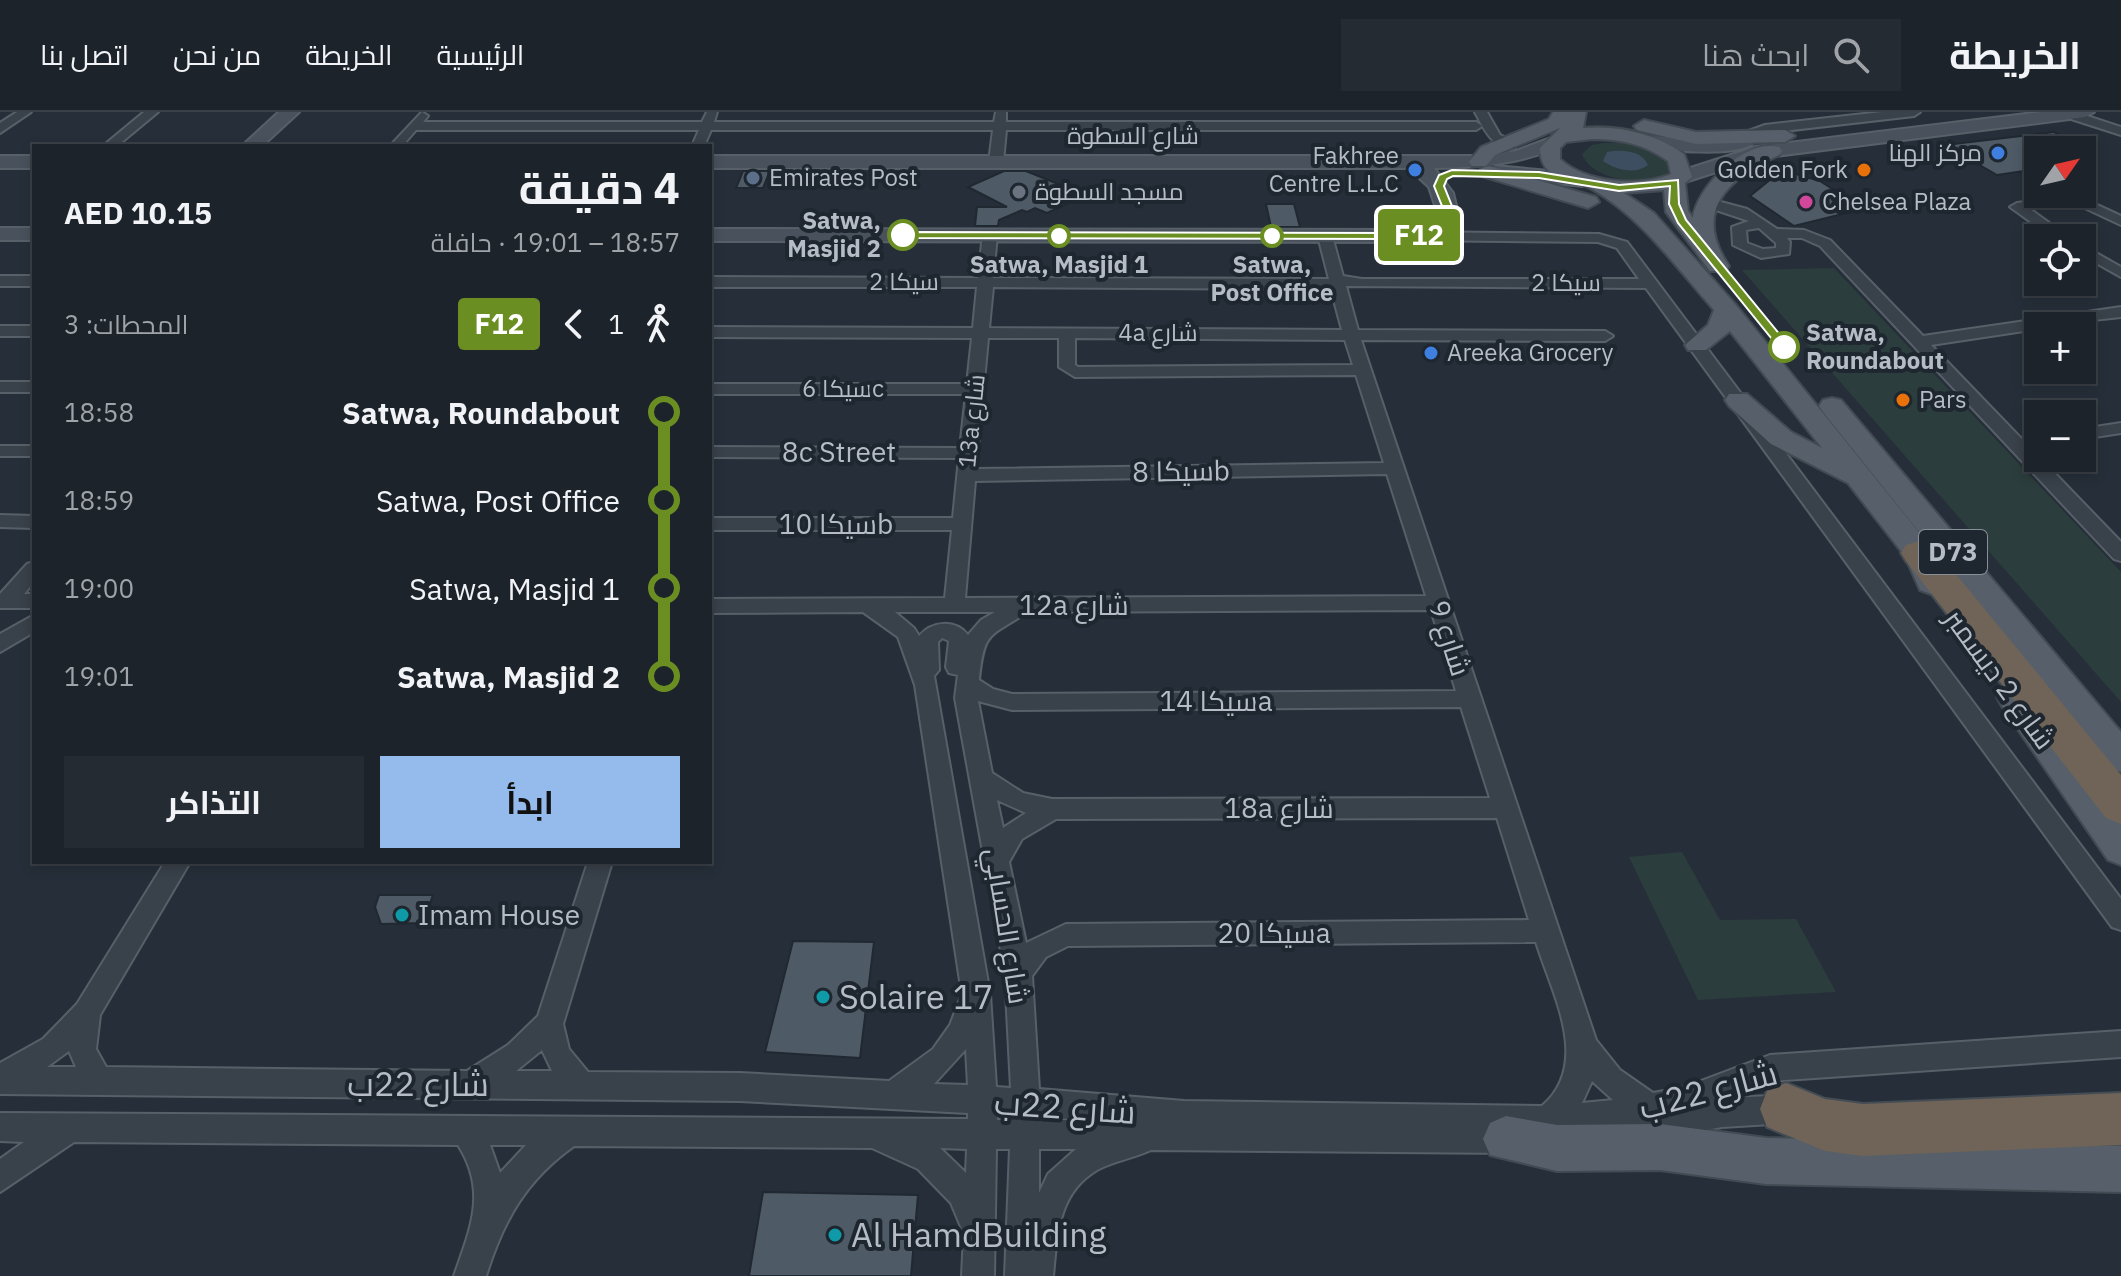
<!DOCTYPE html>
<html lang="ar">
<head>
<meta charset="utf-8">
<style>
  :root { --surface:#1c232b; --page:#252b33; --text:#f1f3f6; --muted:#a0a4a9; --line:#3a4047; --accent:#94bbeb }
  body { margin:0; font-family:"IBM Plex Sans",Cairo,sans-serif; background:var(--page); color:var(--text); direction:rtl; height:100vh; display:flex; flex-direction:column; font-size:30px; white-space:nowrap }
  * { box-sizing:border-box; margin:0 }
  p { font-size:26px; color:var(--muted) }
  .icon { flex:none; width:44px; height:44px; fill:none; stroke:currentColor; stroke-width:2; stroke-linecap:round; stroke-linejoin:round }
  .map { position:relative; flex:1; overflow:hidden; direction:ltr }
  .sheet { position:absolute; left:32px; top:32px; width:680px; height:720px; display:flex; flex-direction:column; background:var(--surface); border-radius:0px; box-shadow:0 4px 12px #0003,0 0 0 2px var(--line); direction:rtl }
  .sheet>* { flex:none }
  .badge { padding:0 16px; border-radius:6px; font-size:28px; line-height:52px }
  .needle { width:52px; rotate:56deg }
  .controls { position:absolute; left:2024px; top:24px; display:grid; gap:16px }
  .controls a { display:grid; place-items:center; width:72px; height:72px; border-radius:0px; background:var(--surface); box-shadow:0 4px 12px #0003,0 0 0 2px var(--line); font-size:40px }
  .map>.badge { position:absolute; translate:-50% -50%; box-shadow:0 0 0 4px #fff }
  .legs { display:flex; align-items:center; gap:12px; height:88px; padding:0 32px; font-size:26px }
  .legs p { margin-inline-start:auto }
  .overview { display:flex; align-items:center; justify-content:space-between; height:136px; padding:0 32px }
  h1 { font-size:44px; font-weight:700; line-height:60px }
  .primary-button { display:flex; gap:16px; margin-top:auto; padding:16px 32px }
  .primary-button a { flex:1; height:92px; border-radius:0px; background:var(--accent); color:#111; font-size:32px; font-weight:700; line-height:92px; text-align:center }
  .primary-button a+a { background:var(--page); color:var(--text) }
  ul { padding:0 32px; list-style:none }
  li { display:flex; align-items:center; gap:28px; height:88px; font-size:30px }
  li i { display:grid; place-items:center; width:12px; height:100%; margin:0 10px; background:currentColor }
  li i::after { content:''; width:20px; height:20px; margin:-10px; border:6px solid; border-radius:50%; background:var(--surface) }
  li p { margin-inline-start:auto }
  li:first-child i { background:linear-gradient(#0000 50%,currentColor 0) }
  li:last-child i { background:linear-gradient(currentColor 50%,#0000 0) }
  header { display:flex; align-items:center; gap:48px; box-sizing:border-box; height:112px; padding:0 40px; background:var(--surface); border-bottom:2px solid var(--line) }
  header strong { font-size:38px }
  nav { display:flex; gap:44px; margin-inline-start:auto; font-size:28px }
  .search { width:560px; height:72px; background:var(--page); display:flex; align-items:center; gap:20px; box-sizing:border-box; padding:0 28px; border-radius:0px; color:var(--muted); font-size:30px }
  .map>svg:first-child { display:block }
</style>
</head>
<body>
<header>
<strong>الخريطة</strong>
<div class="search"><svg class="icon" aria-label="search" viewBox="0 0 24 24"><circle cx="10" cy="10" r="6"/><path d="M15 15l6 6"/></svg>ابحث هنا</div>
<nav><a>الرئيسية</a><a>الخريطة</a><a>من نحن</a><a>اتصل بنا</a></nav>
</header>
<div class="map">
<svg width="2121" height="1164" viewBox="0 0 2121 1164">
  <rect width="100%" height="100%" fill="#262f39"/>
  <!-- green -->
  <g fill="#2b3d3c">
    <path d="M1603,31H1631L1666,45L1671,58C1651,76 1592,70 1582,42L1592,33Z"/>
    <polygon points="1834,156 2121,460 2121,590 1742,158"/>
    <polygon points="1682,740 1720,808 1796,807 1836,880 1698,888 1629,745"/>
  </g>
  <!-- water -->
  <path fill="#3d4e60" d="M1607,40C1621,37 1642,38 1648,53C1635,63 1616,58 1603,49Z"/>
  <!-- building -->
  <g fill="#4e5a65" stroke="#202831" stroke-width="2">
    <polygon points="2054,20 2091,38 2038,38 2038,57 1997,63 1945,33"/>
    <polygon points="1782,58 1820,69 1863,97 1794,114 1750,84"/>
    <polygon points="743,59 770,59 763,76 736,76"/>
    <polygon points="1004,59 1026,59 1068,76 1050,84 1067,92 1047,101 1035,96 1027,100 1022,98 999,108 998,114 975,114 977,95 1007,95 968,75"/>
    <polygon points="1266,92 1294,92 1300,115 1271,115"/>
    <polygon points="379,783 433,783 423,811 381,812 375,795"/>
    <polygon points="793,829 874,830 860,946 765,940"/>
    <polygon points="763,1080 918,1083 911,1164 749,1164"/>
  </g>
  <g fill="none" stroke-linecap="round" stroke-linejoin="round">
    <defs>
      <g id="street">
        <polygon points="17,0 31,0 0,21 0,11"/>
        <polygon points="144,0 158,0 117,34 103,34"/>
        <polygon points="422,0 428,4 423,10 702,10 707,0 717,0 714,10 994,10 996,0 1006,0 1006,10 1476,10 1482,14 1476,18 1006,18 1003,50 996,54 989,50 993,18 711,18 704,34 692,34 699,18 416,18 402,34 390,34"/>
        <path d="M1475,0H1487L1500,23L1515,30V36C1492,37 1484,17 1475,0Z"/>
        <polygon points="1882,0 1920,0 1914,4 1766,21 1741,28 1735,24 1765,13"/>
        <polygon points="2064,0 2075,0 2121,15 2121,23 2065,5"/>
        <polygon points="2076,83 2121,104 2121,113 2074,91 2030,97 2070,126 2053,126 2010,95 2017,91"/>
        <path d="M1706,86L1747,97L1777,117L1804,118L1830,128L1923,224L2121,195V205L2038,214V217L1931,233L2121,430V449L2114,447L1820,134L1802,126H1787L1790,130L1789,142L1761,146L1733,133L1732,115L1749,109L1701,93V87ZM1759,116L1776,131V136L1763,137L1747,131L1746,118Z"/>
        <path d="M990,119L997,123L993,166L1329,167L1318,124L1325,120L1332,124L1343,164L1362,167H1639L1617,136L1598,130L1408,128L1401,124L1408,120L1599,122L1627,130L2121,787V818L2112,815L1646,176L1346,174L1358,218L1605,219L1613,224L1605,229L1361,228L1596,928L1620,958L1653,981L1685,975L1770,943L2121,919V945L1770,969L1727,986L1788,983L1798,987L1802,997L1798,1007L1788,1011L1722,1015L1636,1031L1626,1027L1622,1015L1527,1022L1524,1036L1514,1041L1151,1038C1134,1046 1114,1049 1097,1058C1058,1081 1057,1123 1053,1164H1005L1010,1037H996L994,1164H962L964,1122L951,1091L918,1057L872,1036L574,1034C526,1068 503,1109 486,1164H454C470,1117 488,1080 458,1033L74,1030L0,1080V1047L24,1030L0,1029V1001L968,1007V1001L740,989L0,982V951L43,927L77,892L165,750H190L100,903L96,937L106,955L467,959L508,933L538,904L588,750H612L563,912L569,937L588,960L740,961L889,969L933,937L950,913L962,882L915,573L898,525L863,500L710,501V487L945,486L952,418H710V406H953L959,346L710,345V335L960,336L966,282H710V272H967L972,226L710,225V215L973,216L977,175H710V165L978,166L983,123ZM993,175L1331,177L1342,218L989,216ZM988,226H1059V255L1075,265L1356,263L1384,351L976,357ZM1075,226L1345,228L1353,253L1078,255L1075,253ZM1387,362L1426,484L965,486L975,369ZM1431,498L1456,579L1012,582L993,577L979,568C984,517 990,526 1027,500ZM895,500H995L981,508L968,523C955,507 932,509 919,524L914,516ZM942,526L949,529L946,555L949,561L958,563L955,586L1005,861L1011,976L996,975L990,882L934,564L939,558L938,530ZM978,589L1012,598L1461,595L1490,686L1052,687L1023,681L992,661ZM997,688L1026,701L1003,716ZM1497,706L1529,808L1066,812L1026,831L1009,750L1022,727L1056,707ZM1536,830C1552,882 1592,951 1542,994L1184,989L1039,977L1032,864L1046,845L1068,834ZM966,937L968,973L934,972ZM542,938L552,959H516ZM69,939L76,955H47ZM1592,969L1613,988L1582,991ZM997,1003L1011,1004V1008H997ZM1040,1005L1087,1008H1040ZM490,1033H526L500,1061ZM940,1036L967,1037L966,1061ZM1039,1037H1076L1048,1062L1039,1081Z"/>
        <polygon points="2082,133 2121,155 2121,165 2082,143"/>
        <rect x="0" y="164" width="34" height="10"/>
        <rect x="0" y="214" width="34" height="10"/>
        <rect x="0" y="270" width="34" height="10"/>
        <polygon points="2121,311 2121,321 2082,327 2082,317"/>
        <rect x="0" y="334" width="34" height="10"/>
        <polygon points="0,403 34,404 34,416 0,415"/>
        <polygon points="34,450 34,470 24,482 34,482 34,496 0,496 0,482 27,452"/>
        <polygon points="34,503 34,520 0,540 0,522"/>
      </g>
      <g id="secondary">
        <polygon points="279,0 299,0 262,34 242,34"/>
        <polygon points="2042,0 2094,0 2085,5 1759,46 1682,71 1672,65 1675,61 1756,35"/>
        <path d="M1650,24C1667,26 1747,25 1753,31C1739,45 1664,39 1643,34V26Z"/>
        <path d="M1553,25L1562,31L1560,35C1517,52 1479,56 1434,56L1453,81L1459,106L1442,123L1407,130L710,129V117L1407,118L1428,114L1439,105L1429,75L1409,56H710V44H1479L1516,39Z"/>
        <rect x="0" y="44" width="34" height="12"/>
        <polygon points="1495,54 1582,62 1592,68 1582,74 1488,64 1485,60"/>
        <rect x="0" y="116" width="34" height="12"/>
      </g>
      <g id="primary">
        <path d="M1553,0H1586L1583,16C1619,13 1654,21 1684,42L1692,65L1685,71L1688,99L1693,106C1697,75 1745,26 1779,35L1782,39L1779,43C1729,66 1691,98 1729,154L1726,159H1710L1666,100L1664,78L1624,81L1654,101L1735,192L1930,434L1947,471L1942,478L1931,482L1920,478L1905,444L1848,371L1771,332L1729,294L1725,288L1729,282H1747L1791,320L1822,336L1730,219L1706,238H1688L1685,233L1708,213L1714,198C1676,155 1642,106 1592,77C1570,65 1540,69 1540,36L1560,16L1495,43L1486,54H1472L1469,50L1481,35L1549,7ZM1592,27C1621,27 1644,32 1668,49L1671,62C1640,75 1585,71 1560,47V36L1566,30Z"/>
        <polygon points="1644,8 1696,20 1785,18 1795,24 1785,30 1696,32 1637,18 1634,14"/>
        <polygon points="1489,54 1596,85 1599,90 1588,96 1482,64 1479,60 1482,56"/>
        <polygon points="1832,286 1841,288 2121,620 2121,660 2108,656 1823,300 1819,294 1823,288"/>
        <polygon points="2014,572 2026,576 2121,707 2121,753 2108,748 2002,594 1997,585 2002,576"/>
        <polygon points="1506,1004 1557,1013 1660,1012 1766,1026 2121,1034 2121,1080 1766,1072 1660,1058 1557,1059 1490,1043 1483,1027 1490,1011"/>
      </g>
      <g id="highway">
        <polygon points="1919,429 1932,433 2121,663 2121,712 2106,706 1906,449 1901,441 1906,433"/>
        <polygon points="1786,971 1825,987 1863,992 2121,981 2121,1033 1863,1044 1825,1039 1767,1015 1760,997 1767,979"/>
      </g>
    </defs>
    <!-- street casing -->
    <use href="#street" stroke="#575f68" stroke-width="4"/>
    <!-- secondary casing -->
    <use href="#secondary" stroke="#575f68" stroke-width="4"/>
    <!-- primary casing -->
    <use href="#primary" stroke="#424a53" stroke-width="4"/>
    <!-- highway casing -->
    <use href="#highway" stroke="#444c55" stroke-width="4"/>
    <!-- street -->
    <use href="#street" fill="#39414a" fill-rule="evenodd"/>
    <!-- secondary -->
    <use href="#secondary" fill="#48515c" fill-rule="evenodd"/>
    <!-- primary -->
    <use href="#primary" fill="#57606a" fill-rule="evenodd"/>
    <!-- highway -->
    <use href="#highway" fill="#6f6457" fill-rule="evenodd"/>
  </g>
  <!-- line-1 -->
  <polygon fill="#6b8e23" stroke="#fff" stroke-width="2" points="1452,58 1539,60 1619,73 1678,68 1679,92 1686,108 1790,235 1780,237 1678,111 1669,92 1670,74 1619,79 1539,66 1453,64 1447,67 1444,74 1454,99 1447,115 1407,127 903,126 898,123 903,120 1406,121 1439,111 1444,99 1434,74 1439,63"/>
  <!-- markers -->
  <g fill="#3f7fe0" stroke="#1e262f" stroke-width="3">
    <circle cx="1998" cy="41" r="8"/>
    <circle cx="1415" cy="58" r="8"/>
    <circle cx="1431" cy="241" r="8"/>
  </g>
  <g fill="#e8710a" stroke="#1e262f" stroke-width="3">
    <circle cx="1864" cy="58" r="8"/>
    <circle cx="1903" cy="288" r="8"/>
  </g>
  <circle fill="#5c6f8a" stroke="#1e262f" stroke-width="3" cx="753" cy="66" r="8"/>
  <circle fill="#6b7280" stroke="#1e262f" stroke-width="3" cx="1019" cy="80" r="8"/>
  <circle fill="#d1479c" stroke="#1e262f" stroke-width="3" cx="1806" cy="90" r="8"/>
  <g fill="#fff" stroke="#6b8e23" stroke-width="4">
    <circle cx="903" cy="123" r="14"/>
    <circle cx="1059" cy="124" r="10"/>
    <circle cx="1272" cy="124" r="10"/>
    <circle cx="1784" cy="235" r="14"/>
  </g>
  <g fill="#0f9aa8" stroke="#1e262f" stroke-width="3">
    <circle cx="402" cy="803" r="8"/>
    <circle cx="823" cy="885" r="8"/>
    <circle cx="835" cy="1123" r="8"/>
  </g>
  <g text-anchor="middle" stroke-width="8" stroke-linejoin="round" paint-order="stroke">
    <!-- far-street labels -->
    <g font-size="24" fill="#b5bcc5" stroke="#1e262f">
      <text x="1133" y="32">شارع السطوة</text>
      <text x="904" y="178">سيكا 2</text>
      <text x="1566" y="179">سيكا 2</text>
      <text x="1158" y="229">4a شارع</text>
      <text x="843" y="285">سيكا 6c</text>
      <text transform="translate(972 309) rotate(-84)" y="8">13a شارع</text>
    </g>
    <!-- far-poi labels -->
    <g font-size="24" fill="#b5bcc5" stroke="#1e262f" text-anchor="start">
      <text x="1982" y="49" text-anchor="end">مركز الهنا</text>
      <text x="1399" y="52" text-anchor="end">Fakhree<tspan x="1399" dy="28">Centre L.L.C</tspan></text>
      <text x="1848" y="66" text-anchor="end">Golden Fork</text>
      <text x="769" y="74">Emirates Post</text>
      <text x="1035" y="88">مسجد السطوة</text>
      <text x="1822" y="98">Chelsea Plaza</text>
      <text x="1447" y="249">Areeka Grocery</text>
      <text x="1919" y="296">Pars</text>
    </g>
    <!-- far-stop labels -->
    <g font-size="24" font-weight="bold" fill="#b5bcc5" stroke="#1e262f">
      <text x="881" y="117" text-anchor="end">Satwa,<tspan x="881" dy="28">Masjid 2</tspan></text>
      <text x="1059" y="161">Satwa, Masjid 1</text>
      <text x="1272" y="161">Satwa,<tspan x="1272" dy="28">Post Office</tspan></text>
      <text x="1806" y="229" text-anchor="start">Satwa,<tspan x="1806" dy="28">Roundabout</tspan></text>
    </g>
    <!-- shield labels -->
    <rect fill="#1e262f" stroke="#888f98" stroke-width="2" x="1919" y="418" width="68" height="44" rx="6"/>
    <g font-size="26" font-weight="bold" fill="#b5bcc5">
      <text x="1953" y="449">D73</text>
    </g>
    <!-- street labels -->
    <g font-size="28" fill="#b5bcc5" stroke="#1e262f">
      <text x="839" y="350">8c Street</text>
      <text transform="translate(1181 359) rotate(-1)" y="10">سيكا 8b</text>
      <text x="836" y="422">سيكا 10b</text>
      <text x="1074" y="503">12a شارع</text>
      <text transform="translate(1450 526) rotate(72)" y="10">شارع 9</text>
      <text transform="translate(2000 567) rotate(54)" y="10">شارع 2 ديسمبر</text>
      <text x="1216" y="599">سيكا 14a</text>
      <text x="1279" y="706">18a شارع</text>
      <text transform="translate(1007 814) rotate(81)" y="10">شارع الحسابي</text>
      <text x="1274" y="831">سيكا 20a</text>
    </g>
    <!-- poi labels -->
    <g font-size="28" fill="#b5bcc5" stroke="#1e262f" text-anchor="start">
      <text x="418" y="813">Imam House</text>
    </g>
    <!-- near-poi labels -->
    <g font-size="34" fill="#b5bcc5" stroke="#1e262f" text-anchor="start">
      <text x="839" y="897">Solaire 17</text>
      <text x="851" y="1135">Al HamdBuilding</text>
    </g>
    <!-- near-street labels -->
    <g font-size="34" fill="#b5bcc5" stroke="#1e262f">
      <text x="418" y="984">شارع 22ب</text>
      <text transform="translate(1708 978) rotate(-15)" y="12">شارع 22ب</text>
      <text transform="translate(1065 995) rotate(4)" y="12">شارع 22ب</text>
    </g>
  </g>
</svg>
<div class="controls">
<a><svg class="needle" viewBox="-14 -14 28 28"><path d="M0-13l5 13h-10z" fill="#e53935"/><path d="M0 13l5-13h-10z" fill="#a0a4a9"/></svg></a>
<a><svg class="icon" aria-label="locate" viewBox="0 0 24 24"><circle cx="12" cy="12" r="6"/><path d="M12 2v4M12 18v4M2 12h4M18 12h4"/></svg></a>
<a>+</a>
<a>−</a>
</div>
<b class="badge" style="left:1419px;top:123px;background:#6b8e23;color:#fff">F12</b>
<section class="sheet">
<div class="overview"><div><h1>4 دقيقة</h1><p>18:57 – 19:01 · حافلة</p></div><b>AED 10.15</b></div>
<div class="legs"><svg class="icon" aria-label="walk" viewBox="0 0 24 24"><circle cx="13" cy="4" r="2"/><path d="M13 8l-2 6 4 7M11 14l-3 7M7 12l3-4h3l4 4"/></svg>1<svg class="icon" aria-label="back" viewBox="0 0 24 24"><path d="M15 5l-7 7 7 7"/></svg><b class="badge" style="background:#6b8e23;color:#fff">F12</b><p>المحطات: 3</p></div>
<ul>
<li><i style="color:#6b8e23"></i><b>Satwa, Roundabout</b><p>18:58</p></li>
<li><i style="color:#6b8e23"></i><span>Satwa, Post Office</span><p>18:59</p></li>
<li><i style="color:#6b8e23"></i><span>Satwa, Masjid 1</span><p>19:00</p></li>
<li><i style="color:#6b8e23"></i><b>Satwa, Masjid 2</b><p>19:01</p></li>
</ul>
<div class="primary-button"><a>ابدأ</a><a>التذاكر</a></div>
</section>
</div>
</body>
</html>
